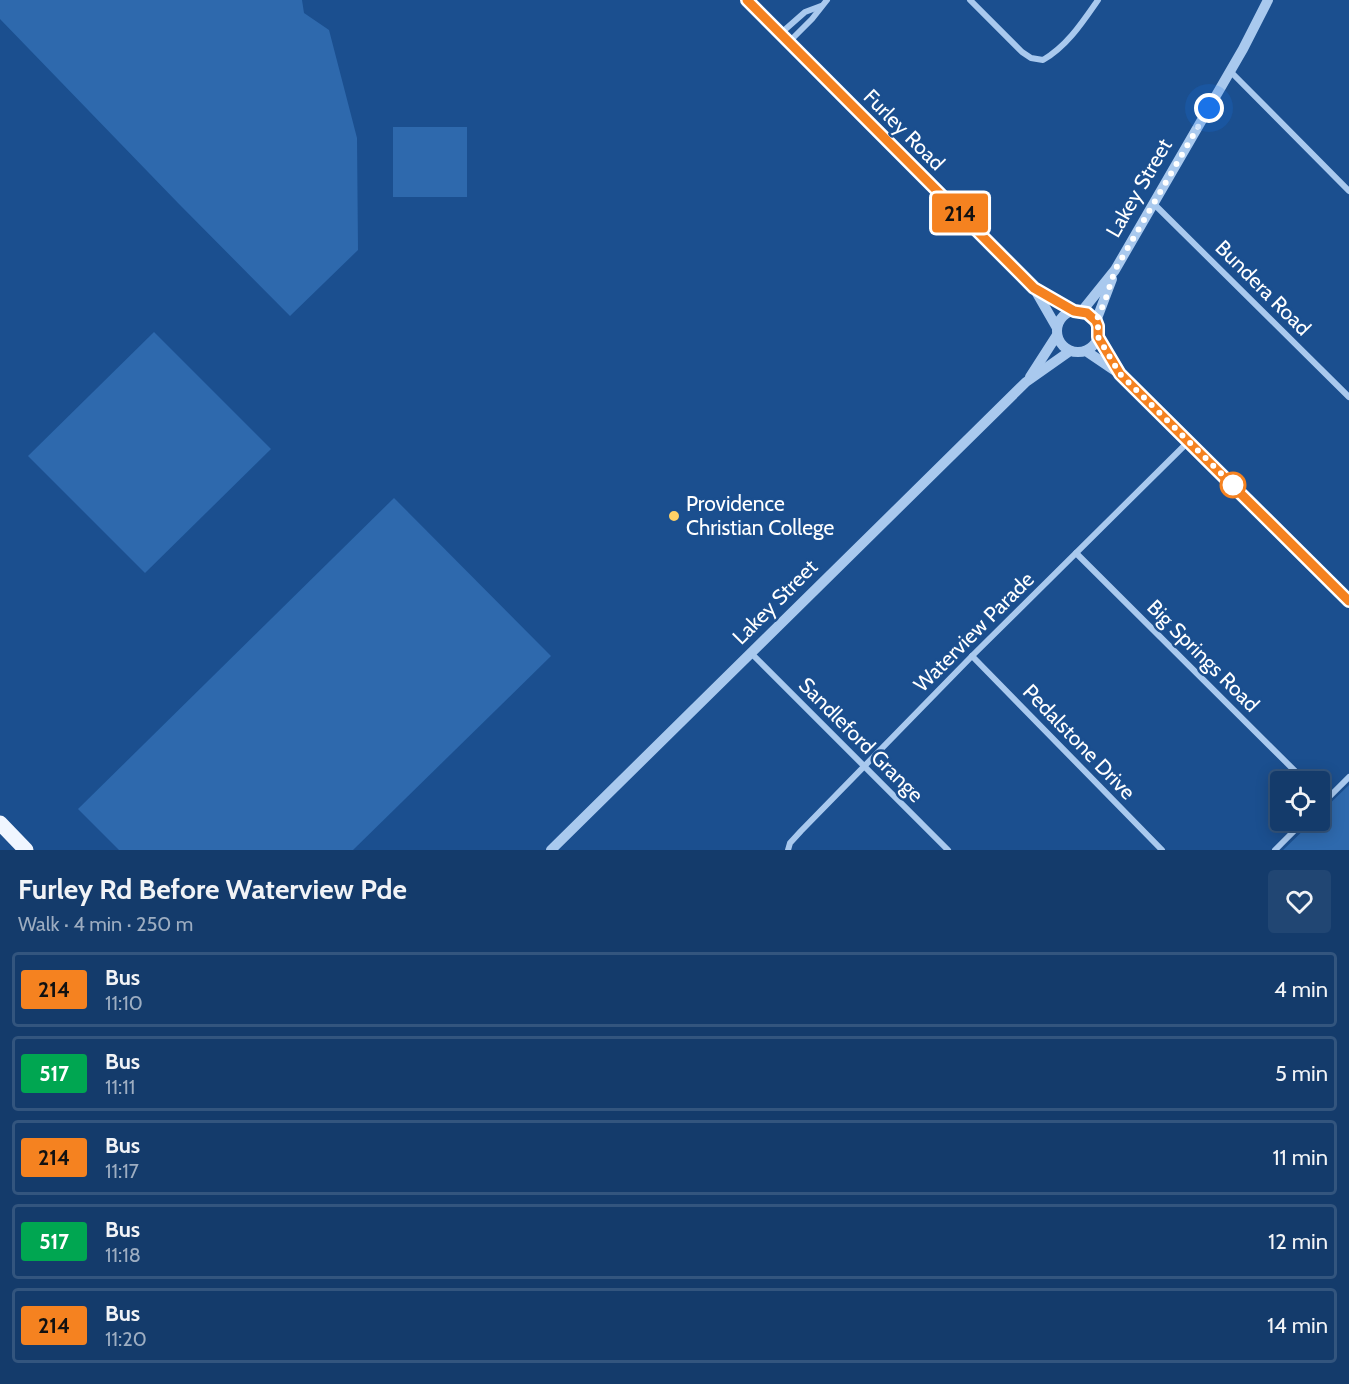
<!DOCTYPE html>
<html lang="en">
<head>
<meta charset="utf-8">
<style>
  :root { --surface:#143b6b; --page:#214673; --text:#f1f3f6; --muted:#9dadc1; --line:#33557e }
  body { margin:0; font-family:Cabin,sans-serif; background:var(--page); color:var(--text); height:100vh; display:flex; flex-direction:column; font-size:22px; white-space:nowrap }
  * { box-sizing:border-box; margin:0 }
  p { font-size:20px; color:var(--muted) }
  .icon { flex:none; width:33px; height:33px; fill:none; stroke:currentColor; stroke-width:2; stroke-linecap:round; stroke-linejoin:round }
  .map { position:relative; height:850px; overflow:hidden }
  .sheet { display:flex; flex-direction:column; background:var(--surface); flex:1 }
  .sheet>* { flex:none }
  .badge { padding:0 12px; border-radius:4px; font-size:21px; line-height:39px }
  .fabs { position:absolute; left:1270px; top:771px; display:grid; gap:12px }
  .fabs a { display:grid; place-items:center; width:60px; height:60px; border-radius:6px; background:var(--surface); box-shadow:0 3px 15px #0003,0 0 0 2px var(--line); font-size:30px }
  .you { position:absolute; width:30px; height:30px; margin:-15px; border:4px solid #fff; border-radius:50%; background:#1a73e8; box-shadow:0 0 0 9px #1a73e833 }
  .map>.badge { position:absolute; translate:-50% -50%; box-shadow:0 0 0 3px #fff }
  .round { display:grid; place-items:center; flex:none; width:63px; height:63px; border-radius:6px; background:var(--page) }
  .head { display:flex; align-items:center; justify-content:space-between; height:102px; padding:0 18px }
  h1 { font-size:28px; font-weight:800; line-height:45px }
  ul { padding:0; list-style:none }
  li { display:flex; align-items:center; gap:18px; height:75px; margin:0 12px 9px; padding:0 6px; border:3px solid var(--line); border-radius:6px }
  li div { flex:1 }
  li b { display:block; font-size:22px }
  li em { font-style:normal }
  li .badge { min-width:66px; font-weight:700; text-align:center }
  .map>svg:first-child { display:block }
</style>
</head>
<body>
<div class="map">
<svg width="1349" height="850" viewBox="0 0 1349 850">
  <rect width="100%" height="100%" fill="#1b4f8f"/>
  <!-- green -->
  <g fill="#2e69ad">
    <polygon points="0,0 302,0 304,13 329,30 357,138 358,250 290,316 178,203 0,19"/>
    <rect x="393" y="127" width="74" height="70"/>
    <polygon points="154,332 271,449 145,573 28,456"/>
    <polygon points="394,498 551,656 353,850 119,850 78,809"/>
    <polygon points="1349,785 1349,850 1283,850 1313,821 1320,820 1320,813"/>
  </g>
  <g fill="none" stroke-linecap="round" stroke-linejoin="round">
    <!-- minor -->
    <g stroke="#a9c9ee" stroke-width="6">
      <path d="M970,0L1022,52L1031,58L1043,60C1067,46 1082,23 1098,0"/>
      <polyline points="780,34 805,12 821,6"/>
      <polyline points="789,42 812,19 827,0"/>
      <polyline points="1230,71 1349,191"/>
      <polyline points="1153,203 1349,397"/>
      <polyline points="1076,553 1306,782"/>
      <polyline points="751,653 948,850"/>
      <polyline points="972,656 1162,850"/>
      <polyline points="1320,806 1349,777"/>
      <polyline points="788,850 790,843 801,831 972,656 1189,441"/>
      <polyline points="1275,850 1305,820"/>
    </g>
    <!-- tertiary -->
    <g stroke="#a9c9ee" stroke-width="10">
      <polyline points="747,0 1034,288 1057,328"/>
      <polyline points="1035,288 1074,311"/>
      <circle cx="1078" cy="331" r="21"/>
      <polyline points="1082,311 1115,270 1243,49 1268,0"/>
      <polyline points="1096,321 1112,279"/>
      <polyline points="1098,337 1119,371"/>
      <polyline points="1086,351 1120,374 1349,601"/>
      <polyline points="1030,377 1057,335"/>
      <polyline points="551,850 1026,382 1070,351"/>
    </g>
    <!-- primary -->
    <polyline stroke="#f0f6ff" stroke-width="15" points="0,823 26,850"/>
  </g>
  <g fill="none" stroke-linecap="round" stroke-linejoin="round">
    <defs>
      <polyline id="line" points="747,0 1034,288 1074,311 1087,313 1096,321 1098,326 1098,337 1120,374 1349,601"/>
    </defs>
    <!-- line casing -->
    <use href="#line" stroke="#fff" stroke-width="14"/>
    <!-- line -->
    <use href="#line" stroke="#f58220" stroke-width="9"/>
    <!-- walk -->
    <polyline stroke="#fff" stroke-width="6" stroke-dasharray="0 10.8" points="1209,108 1115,270 1105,301 1096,321 1098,326 1098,337 1120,374 1237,489 1233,485"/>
  </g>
  <!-- markers -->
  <circle fill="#fff" stroke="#f58220" stroke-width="3" cx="1233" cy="485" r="12"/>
  <circle fill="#ffd166" stroke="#1b4f8f" stroke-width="2" cx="674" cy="516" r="6"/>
  <g text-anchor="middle" stroke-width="5" stroke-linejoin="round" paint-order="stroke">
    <!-- street labels -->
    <g font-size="21" fill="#fff" stroke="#1b4f8f">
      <text transform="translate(904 130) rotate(45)" y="7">Furley Road</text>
      <text transform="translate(1139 188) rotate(-60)" y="7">Lakey Street</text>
      <text transform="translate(1263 288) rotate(45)" y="7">Bundera Road</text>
      <text transform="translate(775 602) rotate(-45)" y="7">Lakey Street</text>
      <text transform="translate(974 632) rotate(-45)" y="7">Waterview Parade</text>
      <text transform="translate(1203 656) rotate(45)" y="7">Big Springs Road</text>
      <text transform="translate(861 740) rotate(45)" y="7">Sandleford Grange</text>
      <text transform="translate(1079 742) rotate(46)" y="7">Pedalstone Drive</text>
    </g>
    <!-- poi labels -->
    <g font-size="21" fill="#fff" stroke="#1b4f8f" text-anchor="start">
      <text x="686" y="511">Providence<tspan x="686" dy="24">Christian College</tspan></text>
    </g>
  </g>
</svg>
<div class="fabs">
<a><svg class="icon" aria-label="locate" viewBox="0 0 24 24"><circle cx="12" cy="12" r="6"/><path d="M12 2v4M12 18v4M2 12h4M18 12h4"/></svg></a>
</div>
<div class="you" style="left:1209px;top:108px"></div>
<b class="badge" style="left:960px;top:213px;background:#f58220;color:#111">214</b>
</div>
<section class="sheet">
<div class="head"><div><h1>Furley Rd Before Waterview Pde</h1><p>Walk · 4 min · 250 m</p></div><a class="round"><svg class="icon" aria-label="heart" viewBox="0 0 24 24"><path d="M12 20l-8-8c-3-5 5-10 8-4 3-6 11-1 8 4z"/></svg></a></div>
<ul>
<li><span class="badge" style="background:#f58220;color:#111">214</span><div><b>Bus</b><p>11:10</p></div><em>4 min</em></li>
<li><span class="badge" style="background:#00a651;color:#fff">517</span><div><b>Bus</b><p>11:11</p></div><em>5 min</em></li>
<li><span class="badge" style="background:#f58220;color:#111">214</span><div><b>Bus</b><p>11:17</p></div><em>11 min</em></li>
<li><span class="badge" style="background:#00a651;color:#fff">517</span><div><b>Bus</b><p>11:18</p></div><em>12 min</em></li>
<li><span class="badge" style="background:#f58220;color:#111">214</span><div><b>Bus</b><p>11:20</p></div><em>14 min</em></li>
</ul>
</section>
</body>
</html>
